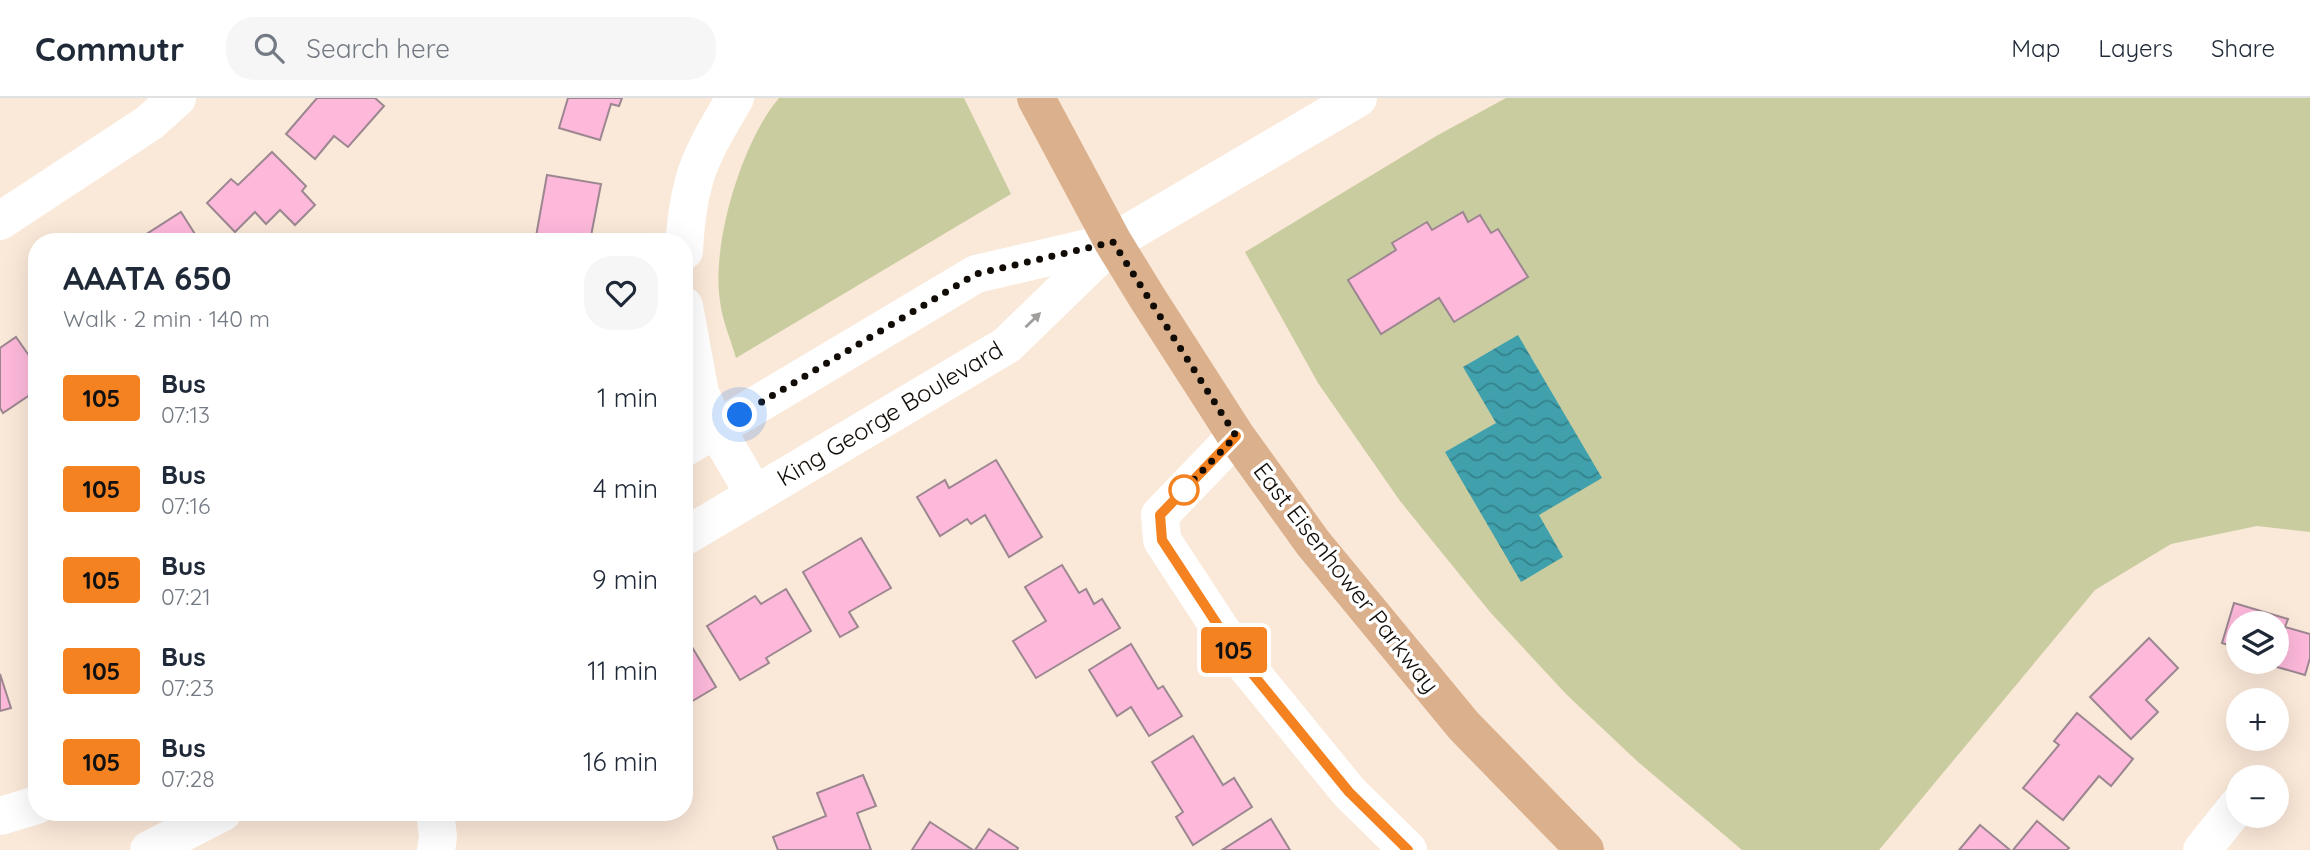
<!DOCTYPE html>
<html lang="en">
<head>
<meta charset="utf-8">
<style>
  :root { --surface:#fff; --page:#f6f6f7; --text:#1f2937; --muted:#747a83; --line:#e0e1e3 }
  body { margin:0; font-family:Quicksand,sans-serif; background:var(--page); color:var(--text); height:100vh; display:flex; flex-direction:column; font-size:26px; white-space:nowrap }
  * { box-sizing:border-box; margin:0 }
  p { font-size:23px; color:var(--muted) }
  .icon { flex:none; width:38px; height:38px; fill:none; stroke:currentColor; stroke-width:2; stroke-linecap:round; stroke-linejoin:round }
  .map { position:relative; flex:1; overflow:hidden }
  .sheet { position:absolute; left:28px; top:135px; width:665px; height:588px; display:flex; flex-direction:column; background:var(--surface); border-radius:28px; box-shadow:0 7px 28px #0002 }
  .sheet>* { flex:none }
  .badge { padding:0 14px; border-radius:5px; font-size:24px; line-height:46px }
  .controls { position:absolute; left:2226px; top:513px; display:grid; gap:14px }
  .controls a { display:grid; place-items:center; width:63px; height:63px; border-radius:50%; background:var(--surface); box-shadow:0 7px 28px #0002; font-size:35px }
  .you { position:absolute; width:35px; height:35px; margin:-18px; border:5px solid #fff; border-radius:50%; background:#1a73e8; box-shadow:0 0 0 10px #1a73e833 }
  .map>.badge { position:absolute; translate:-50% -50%; box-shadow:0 0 0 4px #fff }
  .round { display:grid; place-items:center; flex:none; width:74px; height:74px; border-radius:28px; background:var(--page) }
  .headline { display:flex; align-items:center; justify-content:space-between; height:119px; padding:0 35px }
  h1 { font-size:33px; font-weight:700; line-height:52px }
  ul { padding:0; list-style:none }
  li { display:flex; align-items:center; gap:21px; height:91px; padding:0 35px }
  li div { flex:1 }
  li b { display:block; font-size:26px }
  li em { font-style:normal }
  li .badge { min-width:77px; font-weight:700; text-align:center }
  header { display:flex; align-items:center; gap:42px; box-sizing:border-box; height:98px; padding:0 35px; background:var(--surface); border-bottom:2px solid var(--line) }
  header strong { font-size:33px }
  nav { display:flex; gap:38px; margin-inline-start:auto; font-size:24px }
  .search { width:490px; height:63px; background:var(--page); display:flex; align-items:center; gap:18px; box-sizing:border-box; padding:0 24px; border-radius:28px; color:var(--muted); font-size:26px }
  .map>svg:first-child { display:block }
</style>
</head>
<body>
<header>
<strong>Commutr</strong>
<div class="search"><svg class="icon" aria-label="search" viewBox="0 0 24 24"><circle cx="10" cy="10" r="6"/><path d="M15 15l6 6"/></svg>Search here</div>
<nav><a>Map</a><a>Layers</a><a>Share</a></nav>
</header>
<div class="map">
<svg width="2310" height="752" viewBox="0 0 2310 752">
  <defs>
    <pattern id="water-waves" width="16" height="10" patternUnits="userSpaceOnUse" patternTransform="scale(1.75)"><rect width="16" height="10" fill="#40a1ad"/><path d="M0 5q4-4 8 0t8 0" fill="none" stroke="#34828b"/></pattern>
  </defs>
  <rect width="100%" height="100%" fill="#fae8d8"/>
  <!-- green -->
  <g fill="#c9cc9f">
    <path d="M779,0H964L1011,96L736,260C731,242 722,222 720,203C711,146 742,43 779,0Z"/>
    <polygon points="1506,0 2310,0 2310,434 2257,428 2171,446 2095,492 1879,752 1742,752 1637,663 1567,597 1490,514 1400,403 1318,285 1245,154 1438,37"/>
  </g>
  <!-- water -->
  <polygon fill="url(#water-waves)" points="1518,237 1602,380 1539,417 1563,459 1521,484 1445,354 1496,325 1463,269"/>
  <!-- building -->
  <g fill="#fdb8da" stroke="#9c8791" stroke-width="2">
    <polygon points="317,0 375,0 384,8 348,49 334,38 315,61 286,36"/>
    <polygon points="568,0 622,0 619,8 611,6 600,42 559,30"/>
    <polygon points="272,54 306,88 302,93 315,107 295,127 280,112 266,126 255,114 235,134 207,105 231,81 238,87"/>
    <polygon points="547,77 601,86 591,138 581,136 580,144 535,144"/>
    <polygon points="181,114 200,144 134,144"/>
    <polygon points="1463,114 1468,124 1480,117 1491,135 1498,131 1528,179 1454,224 1439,200 1381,236 1348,182 1396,152 1392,145 1427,124 1432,132"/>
    <polygon points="16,239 37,269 37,281 34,283 37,292 3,315 0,310 0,250"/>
    <polygon points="996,362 1042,439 1009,459 985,417 971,426 967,421 940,438 917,399 945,382 949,390"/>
    <polygon points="861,440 891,490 849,514 858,529 840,539 803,474"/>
    <polygon points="1062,467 1079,495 1086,491 1094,506 1102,501 1120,530 1036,580 1013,543 1046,523 1025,489"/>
    <polygon points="786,491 811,533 766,560 769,565 740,582 707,528 755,498 761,506"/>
    <polygon points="2234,505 2288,521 2285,529 2310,536 2310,560 2305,577 2270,567 2271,564 2277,564 2277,525 2238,525 2238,550 2222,545"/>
    <polygon points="2149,540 2178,570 2146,602 2158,614 2131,641 2090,599"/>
    <polygon points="1131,546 1158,591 1163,588 1182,618 1149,638 1131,609 1117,618 1089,572"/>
    <polygon points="692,549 716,589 684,608 684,554"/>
    <polygon points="0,576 11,610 0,613"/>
    <polygon points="2077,615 2133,661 2111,688 2099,678 2063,722 2023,690 2059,647 2054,643"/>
    <polygon points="1193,638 1223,687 1234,680 1252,709 1193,747 1176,719 1183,714 1152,664"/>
    <polygon points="863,677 876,708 857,715 871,752 778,752 773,739 826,718 817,695"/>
    <polygon points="1271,721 1290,752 1222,752"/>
    <polygon points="2037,723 2069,750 2067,752 2013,752"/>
    <polygon points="930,724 973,752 912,752"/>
    <polygon points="1980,727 2010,752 1959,752"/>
    <polygon points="989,731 1018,750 1017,752 975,752"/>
  </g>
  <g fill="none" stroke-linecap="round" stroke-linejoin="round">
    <!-- minor -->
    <g stroke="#fff" stroke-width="38">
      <polyline points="0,123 149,25 177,0"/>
      <path d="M684,153C685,130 688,105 694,83C702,54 720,26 735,0"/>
      <polyline points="684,208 700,295 716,331 755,397"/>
      <polyline points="1236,338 1160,417 1162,442 1238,558 1349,694 1408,752"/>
      <polyline points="684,350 976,176 1113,144"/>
      <polyline points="684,439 1007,247 1113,144 1358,0"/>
      <polyline points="435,714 438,739 436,752"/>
      <polyline points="0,718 37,707"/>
      <polyline points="149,752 223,714"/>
      <polyline points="2202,752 2238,707"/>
    </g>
    <!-- major -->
    <polyline stroke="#dbb08c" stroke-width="38" points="1036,0 1113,144 1148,201 1236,338 1313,445 1464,628 1585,752"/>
  </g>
  <!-- one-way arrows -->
  <defs><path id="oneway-solid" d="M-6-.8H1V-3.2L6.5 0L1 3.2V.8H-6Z" transform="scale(1.75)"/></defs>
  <use fill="#a09e9c" href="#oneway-solid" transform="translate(1033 222) rotate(-44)"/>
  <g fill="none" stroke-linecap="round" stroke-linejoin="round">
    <defs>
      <polyline id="line" points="1236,338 1160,417 1162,442 1238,558 1349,694 1408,752"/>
    </defs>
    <!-- line casing -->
    <use href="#line" stroke="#fff" stroke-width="16"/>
    <!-- line -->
    <use href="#line" stroke="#f58220" stroke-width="10"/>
    <!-- walk -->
    <polyline stroke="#120c07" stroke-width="7" stroke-dasharray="0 12.6" points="740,317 976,176 1113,144 1236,338 1179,397 1184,392"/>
  </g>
  <!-- markers -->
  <circle fill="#fff" stroke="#f58220" stroke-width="3.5" cx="1184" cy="392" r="14"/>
  <g text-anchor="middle" stroke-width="7" stroke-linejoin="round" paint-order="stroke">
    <!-- street labels -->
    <g font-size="24" fill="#120c07" stroke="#fff">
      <text transform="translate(890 316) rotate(-31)" y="8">King George Boulevard</text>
      <text transform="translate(1346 480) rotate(52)" y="8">East Eisenhower Parkway</text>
    </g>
  </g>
</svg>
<div class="controls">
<a><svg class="icon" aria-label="layers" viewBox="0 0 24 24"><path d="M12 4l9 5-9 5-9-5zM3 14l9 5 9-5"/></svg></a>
<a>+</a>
<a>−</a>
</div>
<div class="you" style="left:740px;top:317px"></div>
<b class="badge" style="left:1234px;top:552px;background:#f58220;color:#111">105</b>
<section class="sheet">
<div class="headline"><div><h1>AAATA 650</h1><p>Walk · 2 min · 140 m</p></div><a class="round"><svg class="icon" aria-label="heart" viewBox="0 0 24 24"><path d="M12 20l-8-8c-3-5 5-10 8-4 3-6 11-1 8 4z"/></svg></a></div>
<ul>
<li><span class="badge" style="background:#f58220;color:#111">105</span><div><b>Bus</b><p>07:13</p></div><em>1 min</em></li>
<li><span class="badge" style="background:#f58220;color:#111">105</span><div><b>Bus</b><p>07:16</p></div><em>4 min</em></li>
<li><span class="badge" style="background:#f58220;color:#111">105</span><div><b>Bus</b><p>07:21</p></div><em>9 min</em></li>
<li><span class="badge" style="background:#f58220;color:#111">105</span><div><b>Bus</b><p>07:23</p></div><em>11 min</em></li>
<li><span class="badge" style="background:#f58220;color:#111">105</span><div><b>Bus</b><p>07:28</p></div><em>16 min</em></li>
</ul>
</section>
</div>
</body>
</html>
